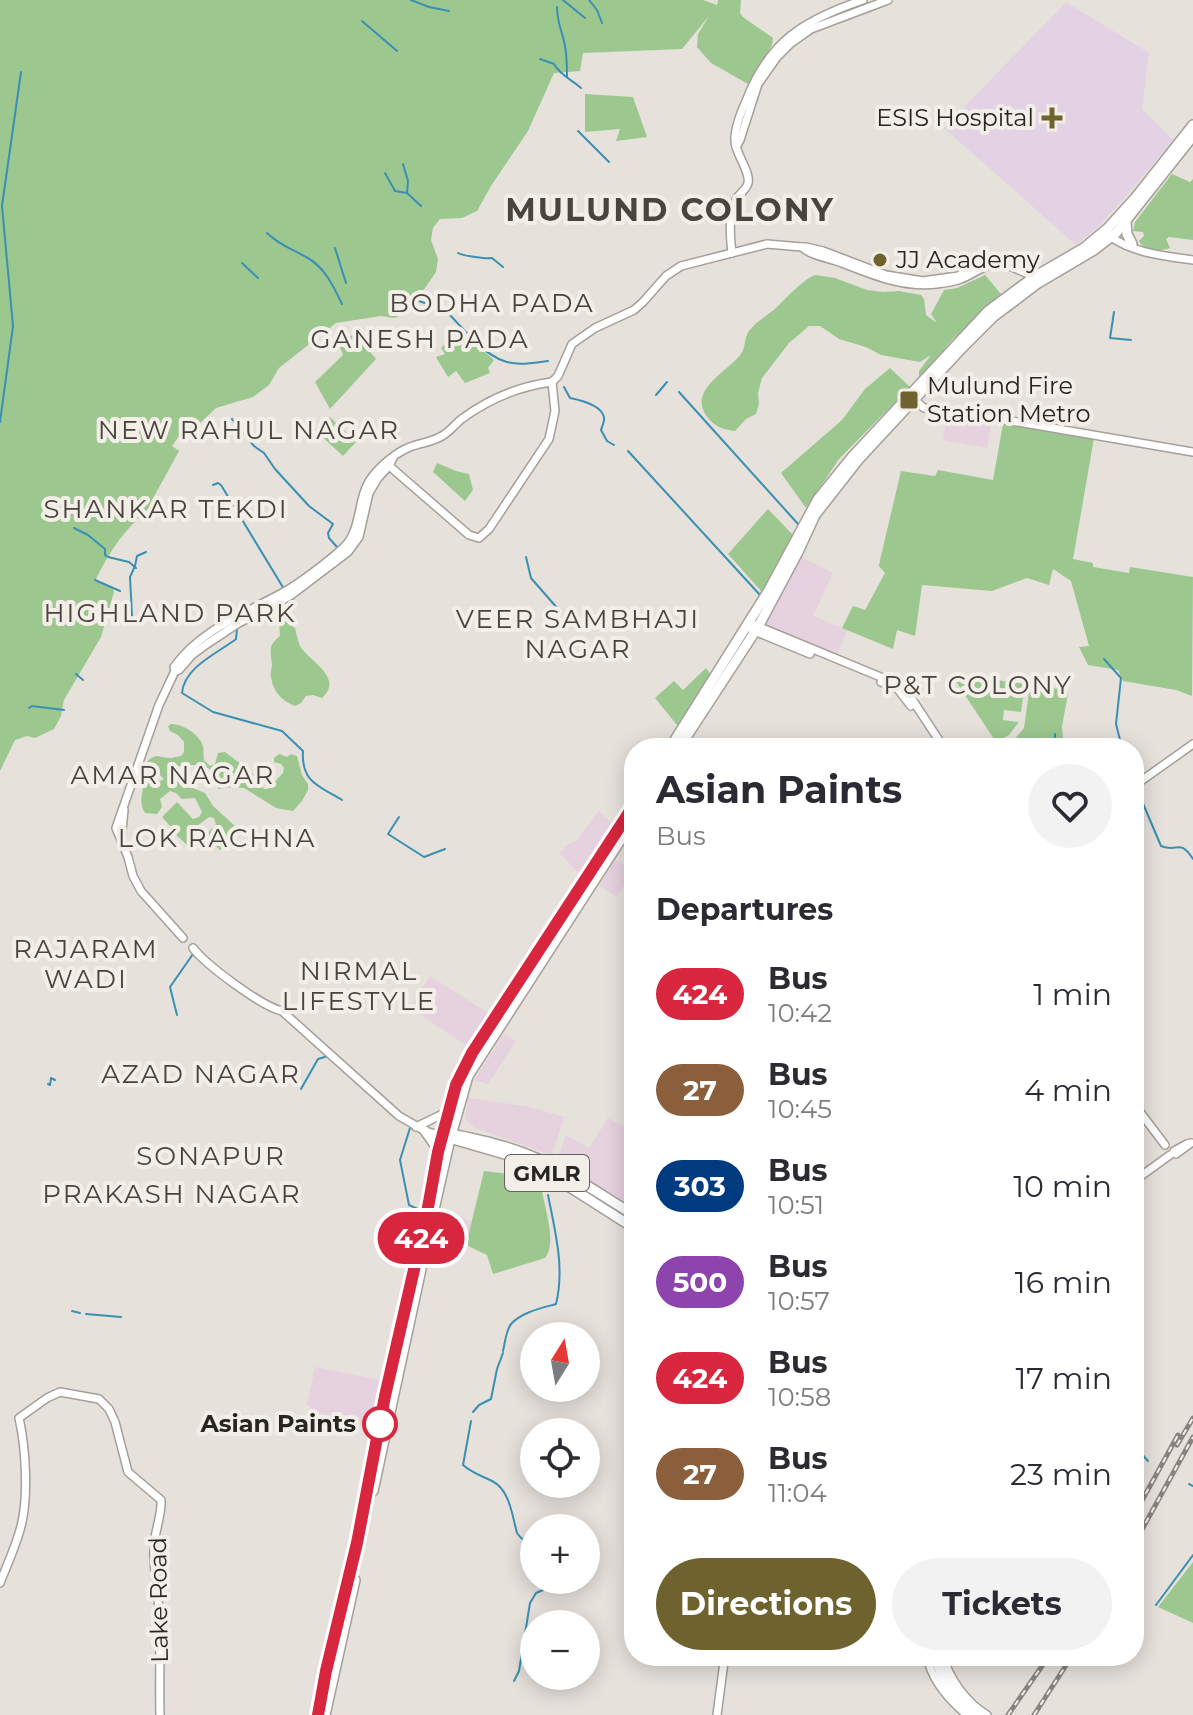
<!DOCTYPE html>
<html lang="en">
<head>
<meta charset="utf-8">
<style>
  :root { --surface:#fff; --page:#f2f2f3; --text:#2b2b33; --muted:#7c7c81; --accent:#6e622f }
  body { margin:0; font-family:Montserrat,sans-serif; background:var(--page); color:var(--text); height:100vh; display:flex; flex-direction:column; font-size:30px; white-space:nowrap }
  * { box-sizing:border-box; margin:0 }
  p { font-size:26px; color:var(--muted) }
  .icon { flex:none; width:44px; height:44px; fill:none; stroke:currentColor; stroke-width:2; stroke-linecap:round; stroke-linejoin:round }
  .map { position:relative; flex:1; overflow:hidden }
  .sheet { position:absolute; left:624px; top:738px; width:520px; height:928px; display:flex; flex-direction:column; background:var(--surface); border-radius:32px; box-shadow:0 4px 20px #0003 }
  .sheet>* { flex:none }
  .badge { padding:0 16px; border-radius:26px; font-size:28px; line-height:52px }
  .needle { width:52px; rotate:11deg }
  .tools { position:absolute; left:520px; top:1322px; display:grid; gap:16px }
  .tools a { display:grid; place-items:center; width:80px; height:80px; border-radius:50%; background:var(--surface); box-shadow:0 4px 20px #0003; font-size:40px }
  .map>.badge { position:absolute; translate:-50% -50%; box-shadow:0 0 0 4px #fff }
  h2 { padding:0 32px; font-size:30px; line-height:72px }
  .round { display:grid; place-items:center; flex:none; width:84px; height:84px; border-radius:42px; background:var(--page) }
  .head { display:flex; align-items:center; justify-content:space-between; height:136px; padding:0 32px }
  h1 { font-size:38px; font-weight:700; line-height:60px }
  .primary-button { display:flex; gap:16px; margin-top:auto; padding:16px 32px }
  .primary-button a { flex:1; height:92px; border-radius:48px; background:var(--accent); color:#fff; font-size:32px; font-weight:700; line-height:92px; text-align:center }
  .primary-button a+a { background:var(--page); color:var(--text) }
  ul { padding:0; list-style:none }
  li { display:flex; align-items:center; gap:24px; height:96px; padding:0 32px }
  li div { flex:1 }
  li b { display:block; font-size:30px }
  li em { font-style:normal }
  li .badge { min-width:88px; font-weight:700; text-align:center }
  .map>svg:first-child { display:block }
</style>
</head>
<body>
<div class="map">
<svg width="1193" height="1715" viewBox="0 0 1193 1715">
  <rect width="100%" height="100%" fill="#e6e1db"/>
  <!-- commercial -->
  <g fill="#e6d1df">
    <polygon points="947,415 991,422 987,448 943,440"/>
    <polygon points="802,557 833,573 813,616 847,630 836,657 767,629 767,621"/>
    <polygon points="599,811 615,827 582,877 560,853 567,845 576,841"/>
    <polygon points="615,860 633,870 617,897 599,885"/>
    <polygon points="430,976 488,1013 466,1045 410,1008"/>
    <polygon points="504,1034 516,1041 488,1084 474,1080"/>
    <polygon points="468,1098 530,1107 564,1117 552,1155 475,1128 465,1119"/>
    <polygon points="608,1118 634,1132 634,1212 556,1162 566,1136 589,1148"/>
    <polygon points="439,1212 472,1221 466,1245 456,1261 431,1249"/>
    <polygon points="315,1367 385,1381 375,1426 319,1413 307,1405"/>
  </g>
  <!-- medical -->
  <polygon fill="#e3d2e3" points="1066,2 1149,53 1142,109 1173,140 1127,195 1095,230 1076,245 944,128"/>
  <!-- green -->
  <g fill="#9cc890">
    <path d="M0,0H703L717,5L718,0H741L740,13L743,17L773,38L772,45L748,84L711,63L697,47L698,34L709,16L682,49L583,53L580,71L554,73L528,131L491,186L477,211L462,218L440,219L433,228L431,240L438,259L436,272L408,313L394,318L381,316L336,323L279,368L269,385L253,397L216,408L198,425L179,436L172,446L179,451L151,502L154,504C125,529 112,547 95,581L112,587L114,592L101,637L64,700L61,716L54,729L35,738L27,736L15,740L0,771Z"/>
    <polygon points="585,94 633,97 647,137 616,141 620,129 585,132"/>
    <path d="M1172,174L1190,182L1193,179V240L1169,237L1166,239L1170,248C1160,252 1144,251 1139,241L1144,236L1143,232L1133,231L1135,222Z"/>
    <path d="M815,275L835,278L867,290L883,292L899,291L921,295L924,299L926,315L937,323L931,314L944,290L957,288L985,275L1001,294L953,339L919,378V371L931,355L920,362L881,355L866,347L839,339L820,326H809L789,343L762,378L758,393L759,404L756,414L746,419L735,431C723,429 715,427 708,418C686,391 727,372 741,354C746,347 744,337 749,331C756,321 769,315 778,306C787,297 804,279 815,275Z"/>
    <polygon points="458,329 494,360 488,368 490,373 465,383 456,371 448,377 436,357 445,354 441,348"/>
    <polygon points="353,335 358,335 360,340 376,359 330,409 315,382 343,355 337,340"/>
    <polygon points="890,368 910,387 839,459 806,508 781,473 842,420 865,389"/>
    <polygon points="330,417 356,442 343,456 315,430"/>
    <polygon points="1003,424 1094,438 1073,559 1093,563 1093,567 1129,573 1130,567 1193,577 1192,696 1176,690 1123,681 1118,670 1088,665 1079,647 1089,646 1071,581 1053,569 1049,585 1027,578 992,591 922,585 915,636 897,630 893,649 842,628 853,606 865,610 885,573 879,566 880,560 901,471 935,476 938,470 993,480"/>
    <polygon points="437,463 456,471 469,474 473,490 465,501 433,472"/>
    <polygon points="768,509 793,535 762,592 728,554"/>
    <path d="M283,620L295,628C296,633 298,641 300,646C309,661 345,678 322,698L313,695L306,696L301,703L295,706C282,701 273,692 271,677C270,673 272,669 272,664C271,651 267,646 280,636L279,622Z"/>
    <polygon points="706,668 711,675 677,725 655,698 674,681 683,690"/>
    <polygon points="951,674 1025,684 1021,712 1004,710 1003,720 1019,722 1009,735 996,742"/>
    <polygon points="1030,685 1066,690 1068,693 1062,727 1064,748 1017,748 1012,742 1024,728"/>
    <path d="M171,724C183,724 199,734 203,746C204,750 203,755 204,760L210,766L215,764L218,753L225,752L262,780V786L264,789H268L283,773L284,768L281,764L274,762V758L279,754L287,757L291,754L297,756L302,775L308,784V790L302,801L293,811L276,808L244,788L233,787L218,789C220,763 194,763 176,767L173,776L188,786L205,793L213,806L234,825L237,831L235,838L220,850L211,842L206,835L216,824L214,818L209,817L197,826L196,843L188,846L171,830V827L162,817L177,802L193,819L199,817L202,812L195,798L182,799L176,793L170,791L160,799L162,807L157,814L145,813C138,803 143,790 145,779L150,776L160,781L164,779L155,770L149,768L147,762C155,752 161,758 171,758C172,758 180,756 181,756L184,752V742L178,735L170,731L168,726Z"/>
    <path d="M484,1171L511,1174L548,1187L542,1191C545,1209 557,1244 545,1258L493,1274L487,1255L466,1245Z"/>
    <polygon points="1193,1562 1193,1623 1158,1607"/>
  </g>
  <g fill="none" stroke-linecap="round" stroke-linejoin="round">
    <!-- stream -->
    <g stroke="#3b8fb3" stroke-width="2">
      <polyline points="411,0 429,7 449,11"/>
      <polyline points="563,0 585,18"/>
      <polyline points="589,0 597,10 602,23"/>
      <path d="M557,7C557,21 561,29 564,41C567,53 567,65 567,77"/>
      <polyline points="362,21 397,51"/>
      <path d="M540,59L554,64C562,77 570,78 581,88"/>
      <polyline points="578,131 609,162"/>
      <polyline points="403,164 408,181 407,193"/>
      <polyline points="385,173 395,191 407,193 421,206"/>
      <path d="M267,233C279,245 292,249 306,257C324,266 334,287 342,304"/>
      <polyline points="335,248 346,283"/>
      <path d="M458,253C463,256 487,259 492,258L503,267"/>
      <polyline points="242,263 258,278"/>
      <polyline points="413,299 442,309"/>
      <path d="M447,312C464,329 481,353 504,361C516,366 535,363 548,361"/>
      <polyline points="1114,312 1110,338 1131,340"/>
      <polyline points="338,333 342,344"/>
      <path d="M564,387L570,398C580,400 601,405 604,417C605,421 602,426 601,430L607,441L614,445"/>
      <polyline points="679,392 798,524"/>
      <polyline points="656,395 667,382"/>
      <polyline points="232,419 254,446 264,453 275,469 309,506 333,524 328,533 329,538 337,547"/>
      <polyline points="0,422 13,326 2,206 21,72"/>
      <polyline points="628,451 760,595"/>
      <polyline points="213,485 218,483 221,485 284,589"/>
      <polyline points="74,528 88,535 105,549 105,555 108,557 129,562 136,568"/>
      <polyline points="526,557 531,578 558,609"/>
      <polyline points="95,580 120,591"/>
      <polyline points="132,616 130,577 135,566 137,556 146,552"/>
      <path d="M237,629L236,639C218,653 184,667 182,693L213,712L282,731L303,751C301,782 319,786 342,800"/>
      <polyline points="1104,659 1121,678 1116,724 1122,748"/>
      <polyline points="76,674 83,680"/>
      <polyline points="29,708 32,706 64,710"/>
      <polyline points="1055,734 1055,748"/>
      <path d="M1136,787L1161,846C1179,853 1179,838 1193,859"/>
      <polyline points="399,817 388,834 424,857 445,849"/>
      <polyline points="177,1015 170,987 193,954"/>
      <polyline points="48,1084 50,1085 51,1078 55,1080"/>
      <polyline points="301,1089 318,1059 328,1056"/>
      <polyline points="410,1128 400,1160 409,1205 422,1211"/>
      <polyline points="72,1311 80,1313"/>
      <polyline points="86,1314 121,1317"/>
      <path d="M503,1351C505,1343 506,1330 511,1324C522,1312 542,1308 556,1304C565,1268 555,1231 548,1195"/>
      <polyline points="473,1412 479,1405 491,1399 497,1369 503,1353"/>
      <polyline points="1134,1414 1140,1452 1148,1461"/>
      <path d="M471,1421L463,1465C472,1473 482,1476 492,1481C510,1490 512,1515 517,1533L521,1538L534,1546"/>
      <polyline points="1189,1484 1193,1486"/>
      <polyline points="1156,1605 1193,1555"/>
      <polyline points="514,1681 519,1671 530,1603 536,1593 550,1587 551,1580"/>
    </g>
    <defs>
      <g id="secondary">
        <polyline points="736,147 740,140 758,84 777,57 790,44 811,29 888,0"/>
        <path d="M1108,235C1132,253 1164,256 1193,260"/>
        <path d="M732,253C730,236 728,213 737,198C740,193 747,189 748,183C751,171 733,152 735,136C736,125 741,112 746,101C769,41 804,20 863,0"/>
        <path d="M1036,278C1025,273 1013,266 1002,264C987,262 974,274 961,279C954,282 945,283 937,284C903,288 873,275 842,263C830,258 811,256 802,247H806L823,251L886,275L923,281L958,276L981,263L1001,259L1040,275"/>
        <polyline points="552,382 558,376 572,344 595,328 634,310 643,302 666,276 681,266 767,244 802,247"/>
        <polyline points="911,397 924,408 941,409 1193,452"/>
        <polyline points="387,464 469,535 479,538 489,529 549,439 555,411 552,382"/>
        <polyline points="750,623 900,685 908,693 944,748"/>
        <polyline points="752,630 810,654"/>
        <polyline points="175,671 179,670 192,655 207,644 237,624 290,596 348,552 359,537 369,493 378,478 389,466 393,458"/>
        <polyline points="881,682 897,688 911,706"/>
        <polyline points="1134,786 1193,744"/>
        <polyline points="121,840 124,810"/>
        <path d="M183,938L141,891L133,876L128,857L116,828L159,705L175,671L174,667C200,630 246,613 284,592C300,583 329,561 343,548C363,530 356,498 372,477C381,465 397,452 410,447C422,442 435,442 445,434C451,430 456,423 463,418C489,399 521,386 552,382"/>
        <path d="M193,948C206,965 261,1006 282,1011L399,1116L425,1131L443,1136"/>
        <polyline points="1134,1104 1165,1145"/>
        <polyline points="416,1127 449,1111"/>
        <polyline points="1174,1151 1187,1144 1191,1143 1176,1154"/>
        <polyline points="1134,1181 1170,1155"/>
        <path d="M0,1583C7,1565 15,1548 20,1530C29,1500 26,1449 19,1418L47,1398L60,1392L99,1399L109,1409L115,1422L128,1472L161,1500C162,1516 154,1532 154,1548C153,1569 158,1590 159,1610C161,1645 159,1680 160,1715"/>
        <path d="M927,1656C931,1679 949,1700 967,1715"/>
        <path d="M943,1656C949,1679 967,1703 987,1715"/>
        <polyline points="717,1715 724,1662 727,1656"/>
      </g>
      <g id="primary">
        <polyline points="1126,222 1127,234 1132,244"/>
        <polyline points="670,748 769,590 818,499 852,457 988,311 1034,277 1084,248 1108,228 1136,197 1193,125"/>
        <polyline points="679,748 758,627 797,554 815,515 858,460 962,348 993,317 1038,283 1094,250 1116,233 1193,136"/>
        <polyline points="425,1131 435,1145 438,1152"/>
        <path d="M446,1135L451,1134C480,1140 509,1146 536,1158C571,1173 602,1196 634,1215"/>
        <polyline points="446,1137 515,1157 543,1170 634,1228"/>
        <polyline points="432,1218 450,1139 468,1076 634,819"/>
        <polyline points="373,1491 429,1232"/>
        <path d="M936,1656C939,1680 958,1701 978,1715"/>
        <polyline points="318,1715 326,1671 357,1543 393,1362 427,1213 438,1152 456,1085 472,1053 634,805"/>
        <polyline points="325,1715 355,1580"/>
      </g>
    </defs>
    <!-- secondary casing -->
    <use href="#secondary" stroke="#a49f99" stroke-width="10"/>
    <!-- primary casing -->
    <use href="#primary" stroke="#a49f99" stroke-width="12"/>
    <!-- secondary -->
    <use href="#secondary" stroke="#fff" stroke-width="7"/>
    <!-- primary -->
    <use href="#primary" stroke="#fff" stroke-width="9"/>
    <defs>
      <g id="rail">
        <polyline points="1177,1445 1193,1418"/>
        <polyline points="1134,1515 1178,1435"/>
        <polyline points="1134,1544 1193,1437"/>
        <polyline points="1008,1715 1049,1656"/>
        <polyline points="1034,1715 1072,1656"/>
      </g>
    </defs>
    <!-- rail casing -->
    <use href="#rail" stroke="#87847f" stroke-width="5"/>
    <!-- rail -->
    <use href="#rail" stroke="#f3eee8" stroke-width="2" stroke-dasharray="6" stroke-linecap="butt"/>
  </g>
  <g fill="none" stroke-linecap="round" stroke-linejoin="round">
    <defs>
      <polyline id="line" points="318,1715 326,1671 357,1543 385,1396 427,1213 438,1152 456,1085 472,1053 634,805"/>
    </defs>
    <!-- line casing -->
    <use href="#line" stroke="#fff" stroke-width="18"/>
    <!-- line -->
    <use href="#line" stroke="#d7263d" stroke-width="12"/>
  </g>
  <!-- markers -->
  <g fill="#6e622f" stroke="#f3eee8" stroke-width="3">
    <path d="M1048 106h8v8h8v8h-8v8h-8v-8h-8v-8h8z"/>
    <circle cx="880" cy="260" r="8"/>
    <rect x="899" y="390" width="20" height="20" rx="4"/>
  </g>
  <circle fill="#fff" stroke="#d7263d" stroke-width="4" cx="380" cy="1424" r="16"/>
  <g text-anchor="middle" stroke-width="8" stroke-linejoin="round" paint-order="stroke">
    <!-- shield labels -->
    <rect fill="#f3eee8" stroke="#64625e" stroke-width="2" x="505" y="1155" width="84" height="36" rx="6"/>
    <g font-size="22" font-weight="bold" fill="#272623">
      <text x="547" y="1181">GMLR</text>
    </g>
    <!-- poi labels -->
    <g font-size="24" fill="#272623" stroke="#f3eee8" text-anchor="start">
      <text x="1034" y="126" text-anchor="end">ESIS Hospital</text>
      <text x="896" y="268">JJ Academy</text>
      <text x="927" y="394">Mulund Fire<tspan x="927" dy="28">Station Metro</tspan></text>
    </g>
    <!-- stop labels -->
    <g font-size="24" font-weight="bold" fill="#272623" stroke="#f3eee8" text-anchor="end">
      <text x="356" y="1432">Asian Paints</text>
    </g>
    <!-- street labels -->
    <g font-size="24" fill="#272623" stroke="#f3eee8">
      <text transform="translate(159 1600) rotate(-91)" y="8">Lake Road</text>
    </g>
    <!-- neighbourhood labels -->
    <g font-size="26" letter-spacing="2" fill="#48443e" stroke="#f3eee8">
      <text x="492" y="312">BODHA PADA</text>
      <text x="420" y="348">GANESH PADA</text>
      <text x="249" y="439">NEW RAHUL NAGAR</text>
      <text x="166" y="518">SHANKAR TEKDI</text>
      <text x="170" y="622">HIGHLAND PARK</text>
      <text x="578" y="628">VEER SAMBHAJI<tspan x="578" dy="30">NAGAR</tspan></text>
      <text x="978" y="694">P&amp;T COLONY</text>
      <text x="173" y="784">AMAR NAGAR</text>
      <text x="217" y="847">LOK RACHNA</text>
      <text x="86" y="958">RAJARAM<tspan x="86" dy="30">WADI</tspan></text>
      <text x="359" y="980">NIRMAL<tspan x="359" dy="30">LIFESTYLE</tspan></text>
      <text x="201" y="1083">AZAD NAGAR</text>
      <text x="211" y="1165">SONAPUR</text>
      <text x="172" y="1203">PRAKASH NAGAR</text>
    </g>
    <!-- district labels -->
    <g font-size="32" font-weight="bold" letter-spacing="2" fill="#48443e" stroke="#f3eee8">
      <text x="670" y="221">MULUND COLONY</text>
    </g>
  </g>
</svg>
<div class="tools">
<a><svg class="needle" viewBox="-14 -14 28 28"><path d="M0-13l5 13h-10z" fill="#e53935"/><path d="M0 13l5-13h-10z" fill="#7c7c81"/></svg></a>
<a><svg class="icon" aria-label="locate" viewBox="0 0 24 24"><circle cx="12" cy="12" r="6"/><path d="M12 2v4M12 18v4M2 12h4M18 12h4"/></svg></a>
<a>+</a>
<a>−</a>
</div>
<b class="badge" style="left:421px;top:1238px;background:#d7263d;color:#fff">424</b>
<section class="sheet">
<div class="head"><div><h1>Asian Paints</h1><p>Bus</p></div><a class="round"><svg class="icon" aria-label="heart" viewBox="0 0 24 24"><path d="M12 20l-8-8c-3-5 5-10 8-4 3-6 11-1 8 4z"/></svg></a></div>
<h2>Departures</h2>
<ul>
<li><span class="badge" style="background:#d7263d;color:#fff">424</span><div><b>Bus</b><p>10:42</p></div><em>1 min</em></li>
<li><span class="badge" style="background:#8b5e3c;color:#fff">27</span><div><b>Bus</b><p>10:45</p></div><em>4 min</em></li>
<li><span class="badge" style="background:#003b80;color:#fff">303</span><div><b>Bus</b><p>10:51</p></div><em>10 min</em></li>
<li><span class="badge" style="background:#8e44ad;color:#fff">500</span><div><b>Bus</b><p>10:57</p></div><em>16 min</em></li>
<li><span class="badge" style="background:#d7263d;color:#fff">424</span><div><b>Bus</b><p>10:58</p></div><em>17 min</em></li>
<li><span class="badge" style="background:#8b5e3c;color:#fff">27</span><div><b>Bus</b><p>11:04</p></div><em>23 min</em></li>
</ul>
<div class="primary-button"><a>Directions</a><a>Tickets</a></div>
</section>
</div>
</body>
</html>
